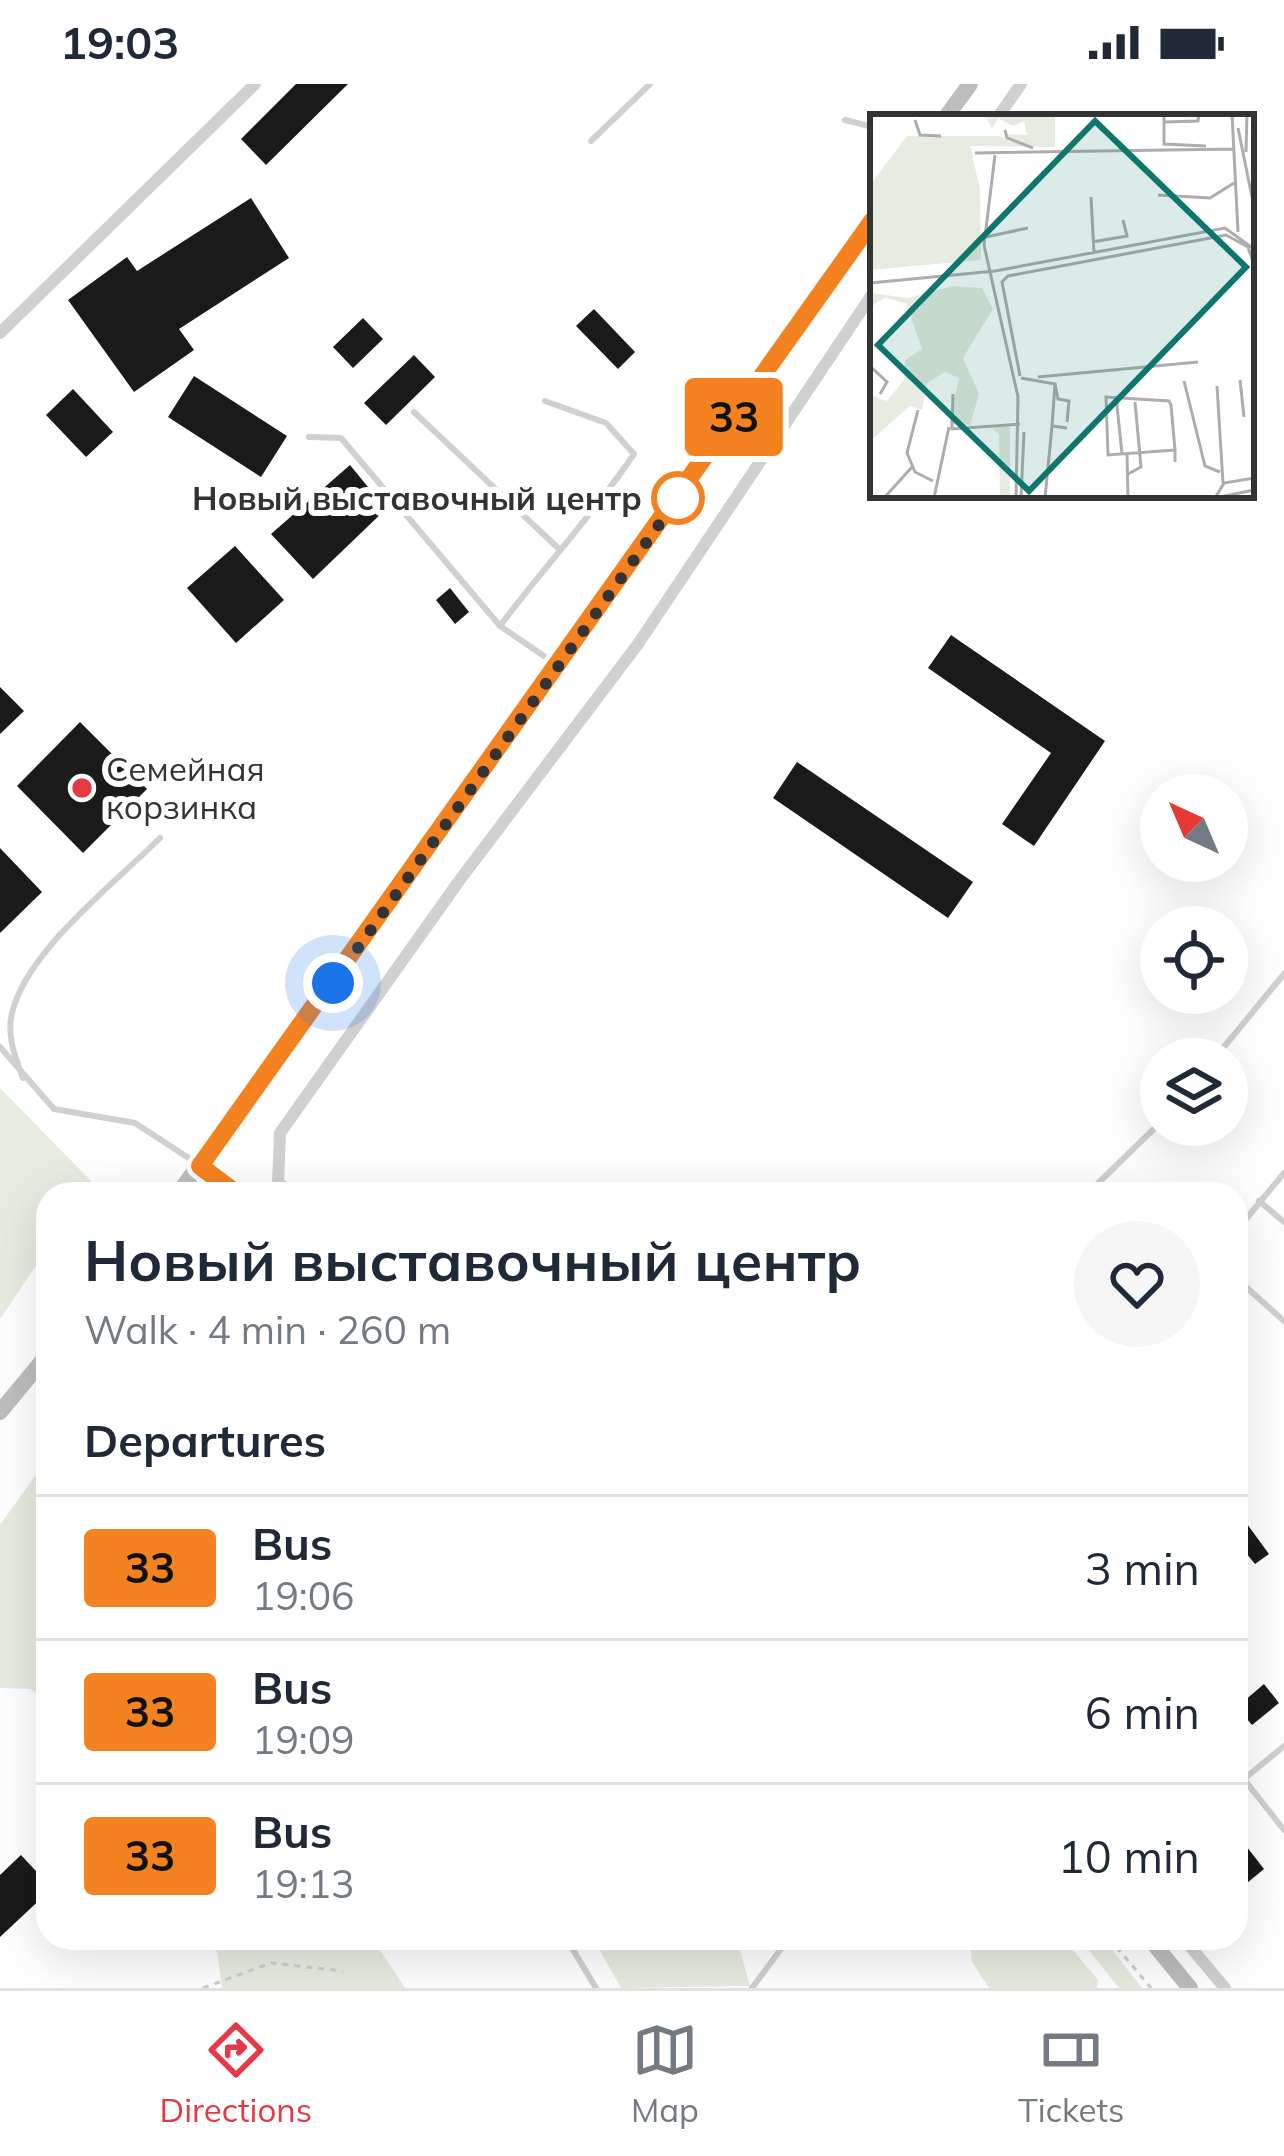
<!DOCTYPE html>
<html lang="en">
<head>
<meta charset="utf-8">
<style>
  :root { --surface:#fff; --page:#f6f6f7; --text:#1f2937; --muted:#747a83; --line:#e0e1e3; --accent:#e63946 }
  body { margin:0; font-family:Mulish,sans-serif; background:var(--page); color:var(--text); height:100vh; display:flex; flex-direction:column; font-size:45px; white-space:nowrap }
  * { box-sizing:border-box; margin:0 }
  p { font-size:39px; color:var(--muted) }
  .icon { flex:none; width:66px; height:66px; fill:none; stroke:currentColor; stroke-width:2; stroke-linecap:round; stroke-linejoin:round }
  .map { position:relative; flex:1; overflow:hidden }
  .details { position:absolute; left:36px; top:1098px; width:1212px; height:768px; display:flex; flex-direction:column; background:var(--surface); border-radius:36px; box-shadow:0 12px 48px #0002 }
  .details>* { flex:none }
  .badge { padding:0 24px; border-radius:9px; font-size:42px; line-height:78px }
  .needle { width:78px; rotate:316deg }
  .fabs { position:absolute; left:1140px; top:690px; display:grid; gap:24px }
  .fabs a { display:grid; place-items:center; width:108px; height:108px; border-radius:50%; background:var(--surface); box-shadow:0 12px 48px #0002; font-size:60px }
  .you { position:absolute; width:60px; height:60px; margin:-30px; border:9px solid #fff; border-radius:50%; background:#1a73e8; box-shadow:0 0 0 18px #1a73e833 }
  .map>.badge { position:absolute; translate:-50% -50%; box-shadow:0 0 0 6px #fff }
  h2 { padding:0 48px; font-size:45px; line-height:108px }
  .round { display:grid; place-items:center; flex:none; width:126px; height:126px; border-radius:63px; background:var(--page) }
  .headline { display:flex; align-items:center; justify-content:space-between; height:204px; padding:0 48px }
  h1 { font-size:57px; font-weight:700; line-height:90px }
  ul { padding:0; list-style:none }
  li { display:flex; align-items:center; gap:36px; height:144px; padding:0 48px; border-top:3px solid var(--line) }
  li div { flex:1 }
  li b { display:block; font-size:45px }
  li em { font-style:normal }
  li .badge { min-width:132px; font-weight:700; text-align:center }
  .status { display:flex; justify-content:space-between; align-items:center; height:84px; padding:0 60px; background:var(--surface); direction:ltr }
  .status svg { height:33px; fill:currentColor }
  .dock { display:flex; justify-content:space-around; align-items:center; height:168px; border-top:3px solid var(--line); background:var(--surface); font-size:33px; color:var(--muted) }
  .dock a { display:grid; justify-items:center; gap:6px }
  .dock .selected { color:var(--accent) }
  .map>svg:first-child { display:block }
</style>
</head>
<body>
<div class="status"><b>19:03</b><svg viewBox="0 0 49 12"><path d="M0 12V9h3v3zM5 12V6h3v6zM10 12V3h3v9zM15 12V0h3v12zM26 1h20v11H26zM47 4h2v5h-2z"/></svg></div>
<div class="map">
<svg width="1284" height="1904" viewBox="0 0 1284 1904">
  <rect width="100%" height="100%" fill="#fff"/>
  <!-- green -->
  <g fill="#e6ecdf">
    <polygon points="0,1004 91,1097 83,1110 48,1110 48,1164 0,1235"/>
    <polygon points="48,1374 48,1617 30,1605 0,1604 0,1441"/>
    <polygon points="380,1854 378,1863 405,1904 222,1904 217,1867 182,1855"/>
    <polygon points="593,1854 728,1854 740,1866 750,1902 621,1904"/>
    <polygon points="970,1854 1063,1854 1098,1896 1097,1904 989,1904 972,1878"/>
    <polygon points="1079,1854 1103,1854 1142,1904 1119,1904"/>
  </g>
  <!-- building -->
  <g fill="#1a1a1a">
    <polygon points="296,0 348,0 266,81 241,55"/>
    <polygon points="251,114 289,174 179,245 194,266 134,308 68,216 127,173 137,187"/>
    <polygon points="594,225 635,268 618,285 576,242"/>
    <polygon points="363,234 383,255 353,284 333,263"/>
    <polygon points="414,271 435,293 386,341 364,319"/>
    <polygon points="194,292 287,352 261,393 168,333"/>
    <polygon points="73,305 113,348 86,373 46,331"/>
    <polygon points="350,381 386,425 313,495 271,450"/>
    <polygon points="235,462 284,516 236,559 187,504"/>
    <polygon points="450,504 469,528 455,540 436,516"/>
    <polygon points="951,551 1105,657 1034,762 1002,740 1051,669 928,584"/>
    <polygon points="0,603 24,627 0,650"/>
    <polygon points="80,638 147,705 83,769 17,702"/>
    <polygon points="797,678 973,798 948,834 773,714"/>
    <polygon points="0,764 42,808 0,849"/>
    <polygon points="1247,1440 1269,1470 1255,1480 1246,1469 1236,1477 1236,1448"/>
    <polygon points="1264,1600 1279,1619 1252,1641 1237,1623"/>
    <polygon points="1243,1758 1264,1785 1236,1808 1236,1764"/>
    <polygon points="21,1771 48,1800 48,1808 0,1853 0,1791"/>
  </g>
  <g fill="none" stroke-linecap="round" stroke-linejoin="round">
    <!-- path -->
    <g stroke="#cdcdcd" stroke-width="3" stroke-dasharray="6 6" stroke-linecap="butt">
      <polyline points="1109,1854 1151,1904"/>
      <polyline points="203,1904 271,1879 343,1887"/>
    </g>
    <!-- lane -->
    <g stroke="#d0d0d0" stroke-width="6">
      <polyline points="845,36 873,43"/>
      <polyline points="591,57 650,0"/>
      <polyline points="414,328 558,464"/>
      <polyline points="309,353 341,354 500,542 557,581"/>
      <path d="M500,542C544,483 593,431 634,370L606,339L545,317"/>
      <polyline points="0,963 54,1025 135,1039 198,1080"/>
      <polyline points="1214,975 1284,890"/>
      <path d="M23,994C14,971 5,947 14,922C33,862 116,798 160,754"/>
      <polyline points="1087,1110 1161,1038"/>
      <polyline points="1259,1117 1284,1138"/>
      <polyline points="1236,1147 1284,1089"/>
      <polyline points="1236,1194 1284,1237"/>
      <polyline points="1236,1685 1284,1746"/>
      <polyline points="1244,1695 1284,1662"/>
      <polyline points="566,1854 596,1904"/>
      <polyline points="752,1904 789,1854"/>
    </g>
    <!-- street -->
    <g stroke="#d0d0d0" stroke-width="12">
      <polyline points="998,33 1021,0"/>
      <polyline points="0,249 255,0"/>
      <polyline points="294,1110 278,1099 280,1049 459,797 638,560 873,209"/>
      <polyline points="1183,1854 1225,1904"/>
    </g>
    <!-- secondary -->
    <g stroke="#bdbdbd" stroke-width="16">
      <polyline points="946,33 970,0"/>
      <polyline points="201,1082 237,1110"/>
      <polyline points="178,1110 560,583 873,136"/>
      <polyline points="0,1328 48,1270"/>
      <polyline points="1149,1854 1190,1904"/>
    </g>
  </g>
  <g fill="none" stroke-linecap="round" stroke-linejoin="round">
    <defs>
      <polyline id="line" points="237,1110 200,1082 873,136"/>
    </defs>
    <!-- line casing -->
    <use href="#line" stroke="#fff" stroke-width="27"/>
    <!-- line -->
    <use href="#line" stroke="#f58220" stroke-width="18"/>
    <!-- walk -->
    <polyline stroke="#333" stroke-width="12" stroke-dasharray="0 21.6" points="333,899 678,414"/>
  </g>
  <!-- markers -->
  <circle fill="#fff" stroke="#f58220" stroke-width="6" cx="678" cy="414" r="24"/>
  <circle fill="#e63946" stroke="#fff" stroke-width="4.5" cx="82" cy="704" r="12"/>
  <g text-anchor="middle" stroke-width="12" stroke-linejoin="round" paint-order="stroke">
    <!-- stop labels -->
    <g font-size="33" font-weight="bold" fill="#333" stroke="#fff" text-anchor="end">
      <text x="642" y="426">Новый выставочный центр</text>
    </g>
    <!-- poi labels -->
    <g font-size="33" fill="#333" stroke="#fff" text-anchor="start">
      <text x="106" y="697">Семейная<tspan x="106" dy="38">корзинка</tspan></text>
    </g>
  </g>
  <!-- overview -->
  <g transform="translate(870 30)">
    <rect width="384" height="384" fill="#fff"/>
    <path d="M116,2H185V33L100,32L110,75L111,146L0,156V71L37,22H130L142,29L136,20L157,21L154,7L143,12L128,4L122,15ZM83,172L112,174L123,195L93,244L109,280L100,311H79L89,264L75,258L57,269L52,296L40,292L0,327V281L17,287L34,266L35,246L52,235L36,189L15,184L4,190L0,208V179L38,184ZM140,312V384H130L129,320L122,314Z" fill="#e6ecdf"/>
    <path fill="none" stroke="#adadad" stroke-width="3" d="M294,0V30L336,32M362,0L368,118M45,6L50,21L71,22M294,8L328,7L329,0M368,14L384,93M135,16L137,24L163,34M376,38L377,0M105,39L365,35M125,41L114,131L148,283L146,384M288,81L340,84L364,69M221,83L224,139M116,123L158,114M222,128L257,122L253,106M0,169L125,157L355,114L384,135M0,252L17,268L10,280M150,262L132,168L138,162L356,121L378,133L384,151M168,263L328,248M151,264L185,270L182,312L197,314M370,266L374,303M314,267L335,352L350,358M185,270L188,285L199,287L197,308M347,272L353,369M83,280L82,315L150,310M246,282L252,340M48,296L37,339L45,358L63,367M305,336L238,341L236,283L299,287L301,291L305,336V348M257,340L258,384M258,360L271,353L265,288M383,364L384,320M14,384L42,353M64,384L79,313M151,384L154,318M175,384L182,312M345,384L354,369L384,364M345,384L384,376"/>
    <path fill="#0f766e" fill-opacity="0.15" stroke="#0f766e" stroke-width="6" d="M225,7L376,153L159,377L8,231Z"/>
    <rect width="384" height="384" fill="none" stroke="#333" stroke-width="6"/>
  </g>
</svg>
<div class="fabs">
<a><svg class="needle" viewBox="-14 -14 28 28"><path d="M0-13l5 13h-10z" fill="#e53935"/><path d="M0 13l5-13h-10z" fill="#747a83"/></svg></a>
<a><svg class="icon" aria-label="locate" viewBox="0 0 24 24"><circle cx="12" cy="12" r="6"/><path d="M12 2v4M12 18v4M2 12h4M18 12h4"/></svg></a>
<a><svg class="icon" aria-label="layers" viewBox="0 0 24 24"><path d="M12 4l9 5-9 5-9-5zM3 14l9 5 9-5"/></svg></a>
</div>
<div class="you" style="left:333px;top:899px"></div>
<b class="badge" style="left:734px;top:333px;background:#f58220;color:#111">33</b>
<section class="details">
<div class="headline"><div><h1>Новый выставочный центр</h1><p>Walk · 4 min · 260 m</p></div><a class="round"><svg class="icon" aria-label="heart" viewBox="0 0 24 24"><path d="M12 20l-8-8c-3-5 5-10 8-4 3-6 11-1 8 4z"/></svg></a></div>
<h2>Departures</h2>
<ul>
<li><span class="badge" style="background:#f58220;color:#111">33</span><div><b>Bus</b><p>19:06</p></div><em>3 min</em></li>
<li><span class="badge" style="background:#f58220;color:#111">33</span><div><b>Bus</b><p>19:09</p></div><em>6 min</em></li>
<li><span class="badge" style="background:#f58220;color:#111">33</span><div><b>Bus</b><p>19:13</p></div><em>10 min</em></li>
</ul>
</section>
</div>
<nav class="dock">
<a class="selected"><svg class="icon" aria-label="directions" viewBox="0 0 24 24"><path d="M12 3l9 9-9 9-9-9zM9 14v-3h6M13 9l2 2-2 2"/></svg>Directions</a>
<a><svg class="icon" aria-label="map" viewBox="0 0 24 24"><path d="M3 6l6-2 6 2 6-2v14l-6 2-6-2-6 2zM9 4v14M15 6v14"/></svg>Map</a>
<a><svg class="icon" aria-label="tickets" viewBox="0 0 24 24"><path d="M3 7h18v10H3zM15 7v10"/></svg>Tickets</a>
</nav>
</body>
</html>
